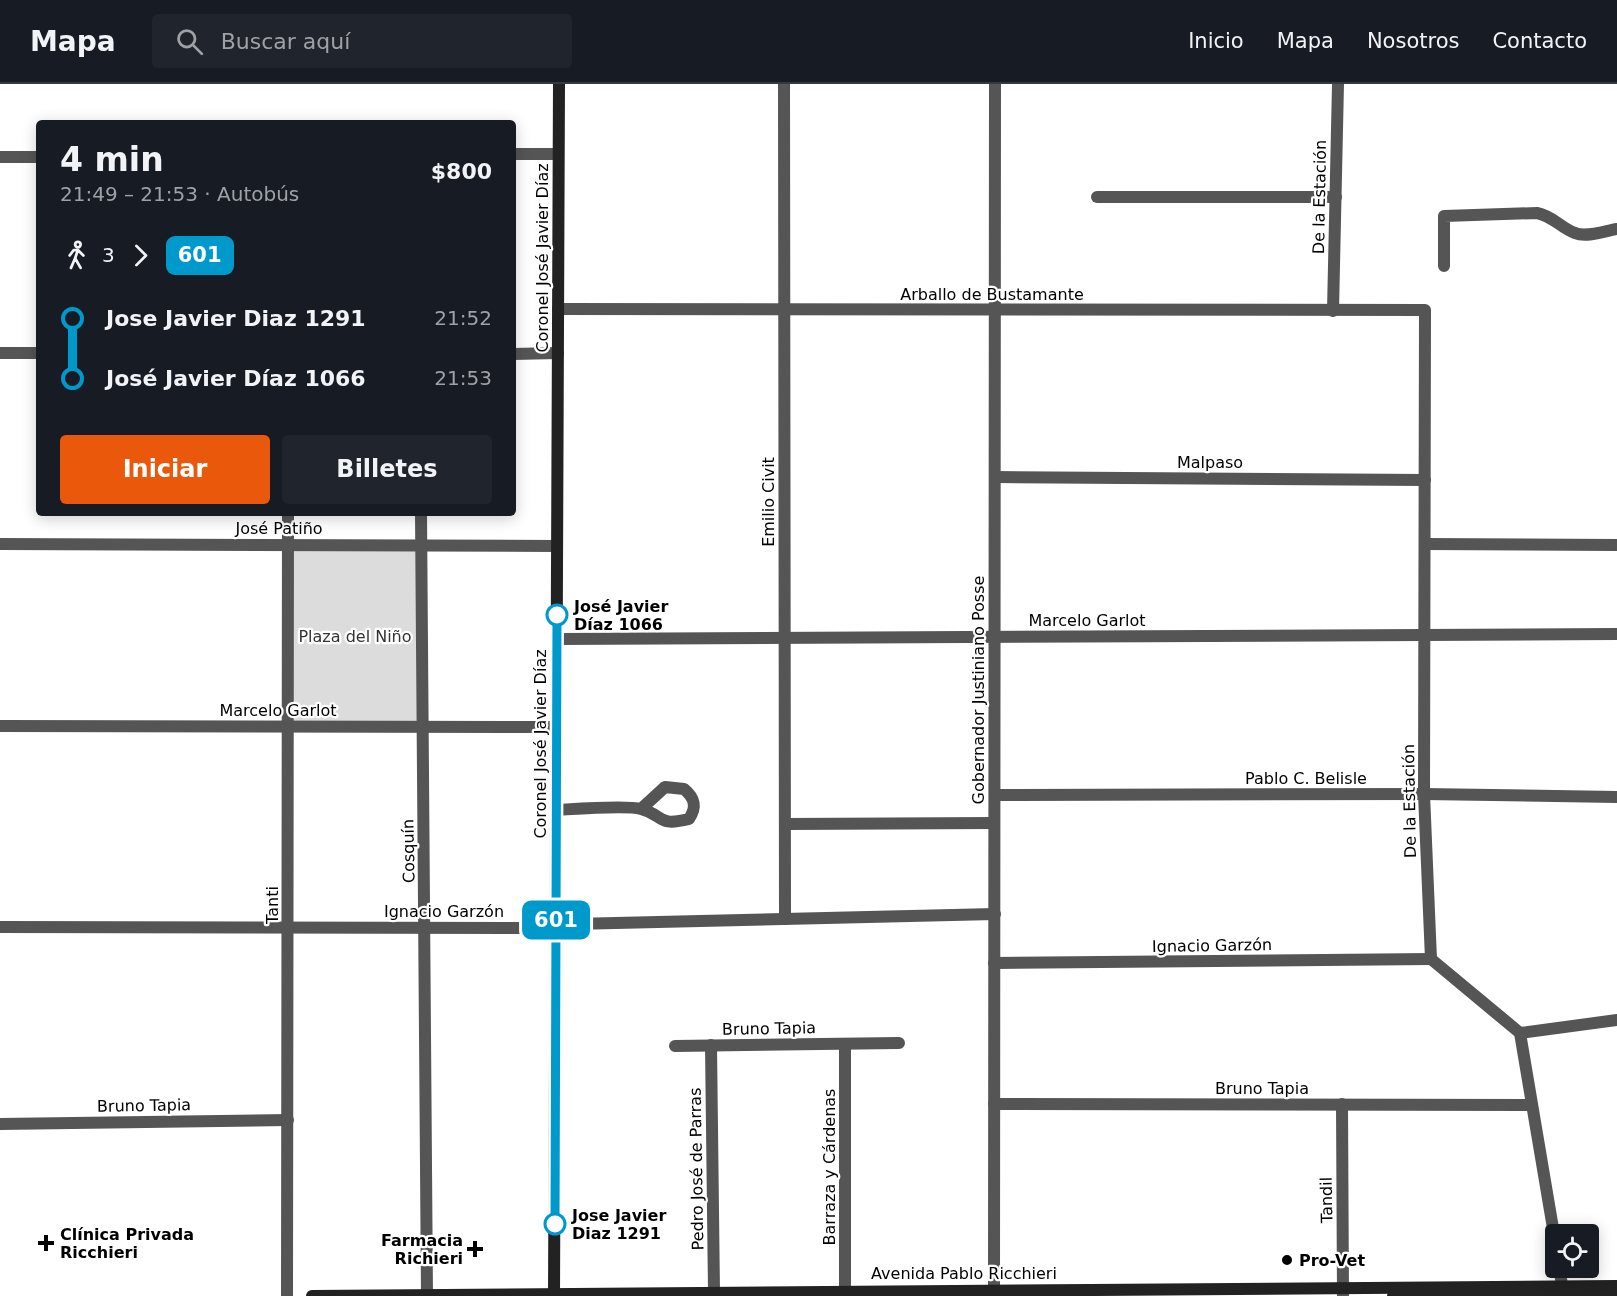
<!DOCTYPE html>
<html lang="es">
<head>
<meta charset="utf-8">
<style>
  :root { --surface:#171b24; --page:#20242c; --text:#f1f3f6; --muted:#9ea1a6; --line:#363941; --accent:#ea580c }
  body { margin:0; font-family:"DejaVu Sans",sans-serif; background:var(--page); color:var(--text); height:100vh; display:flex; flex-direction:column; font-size:22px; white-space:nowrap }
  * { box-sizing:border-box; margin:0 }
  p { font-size:20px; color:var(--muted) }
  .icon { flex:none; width:33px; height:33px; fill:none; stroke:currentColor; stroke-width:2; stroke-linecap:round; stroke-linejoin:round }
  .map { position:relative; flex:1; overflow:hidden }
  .details { position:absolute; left:36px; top:36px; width:480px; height:396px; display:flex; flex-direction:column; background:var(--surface); border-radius:6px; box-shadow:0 3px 15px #0003 }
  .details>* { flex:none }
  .badge { padding:0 12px; border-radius:9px; font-size:21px; line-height:39px }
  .tools { position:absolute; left:1545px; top:1140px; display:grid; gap:12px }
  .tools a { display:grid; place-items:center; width:54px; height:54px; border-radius:6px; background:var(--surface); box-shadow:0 3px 15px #0003; font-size:30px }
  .map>.badge { position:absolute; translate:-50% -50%; box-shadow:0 0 0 3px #fff }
  .legs { display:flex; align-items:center; gap:9px; height:66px; padding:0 24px; font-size:20px }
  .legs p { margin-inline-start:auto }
  .headline { display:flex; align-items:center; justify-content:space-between; height:102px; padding:0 24px }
  h1 { font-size:33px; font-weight:600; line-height:45px }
  .cta { display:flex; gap:12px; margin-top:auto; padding:12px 24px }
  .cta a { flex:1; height:69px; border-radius:6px; background:var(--accent); color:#fff; font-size:24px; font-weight:600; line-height:69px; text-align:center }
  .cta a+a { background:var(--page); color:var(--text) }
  ul { padding:0 24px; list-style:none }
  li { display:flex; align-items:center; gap:21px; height:60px; font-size:22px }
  li i { display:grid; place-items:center; width:9px; height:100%; margin:0 8px; background:currentColor }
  li i::after { content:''; width:15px; height:15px; margin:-8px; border:4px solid; border-radius:50%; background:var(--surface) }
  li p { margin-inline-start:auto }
  li:first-child i { background:linear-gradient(#0000 50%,currentColor 0) }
  li:last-child i { background:linear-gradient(currentColor 50%,#0000 0) }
  header { display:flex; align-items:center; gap:36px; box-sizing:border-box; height:84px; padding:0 30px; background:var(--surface); border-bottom:2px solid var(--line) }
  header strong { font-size:28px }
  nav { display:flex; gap:33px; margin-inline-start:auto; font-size:21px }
  .search { width:420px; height:54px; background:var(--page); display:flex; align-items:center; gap:15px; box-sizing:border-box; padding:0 21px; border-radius:6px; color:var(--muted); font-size:22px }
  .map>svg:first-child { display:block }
</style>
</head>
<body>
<header>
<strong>Mapa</strong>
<div class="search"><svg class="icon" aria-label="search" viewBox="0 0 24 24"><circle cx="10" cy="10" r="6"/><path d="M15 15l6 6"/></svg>Buscar aquí</div>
<nav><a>Inicio</a><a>Mapa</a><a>Nosotros</a><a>Contacto</a></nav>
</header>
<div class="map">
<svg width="1617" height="1212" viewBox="0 0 1617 1212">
  <rect width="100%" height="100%" fill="#fff"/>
  <!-- green -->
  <polygon fill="#dcdcdc" points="288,460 421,461 423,643 288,642"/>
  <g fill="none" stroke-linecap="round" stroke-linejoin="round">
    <!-- minor -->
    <g stroke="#555" stroke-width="12">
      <polyline points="784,0 785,835"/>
      <polyline points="513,70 558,70"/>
      <polyline points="0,73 39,73"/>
      <polyline points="1097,113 1336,113"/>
      <path d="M1444,182V132L1537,129C1553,132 1561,144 1575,149C1586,154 1605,147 1617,145"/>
      <polyline points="558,225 1425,226 1424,710 1431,875 1520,949 1556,1162"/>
      <polyline points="1333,227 1338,0"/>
      <polyline points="0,269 39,269"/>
      <polyline points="513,270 558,269"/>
      <polyline points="995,393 1425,396"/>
      <polyline points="421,429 427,1212"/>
      <polyline points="0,460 557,462"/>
      <polyline points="1425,460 1617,461"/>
      <polyline points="557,555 1617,550"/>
      <polyline points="0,642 556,643"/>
      <polyline points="995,711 1424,710 1617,713"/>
      <path d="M556,726C575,725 626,721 641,725C665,731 656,743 689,735C697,723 695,714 684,705L665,703L641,725"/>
      <polyline points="786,740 994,739"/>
      <polyline points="0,843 540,844 573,840 995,830"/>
      <polyline points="994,879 1431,875"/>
      <polyline points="1520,949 1617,936"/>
      <polyline points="845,960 845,1207"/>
      <polyline points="711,961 714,1208"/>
      <polyline points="675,962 899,959"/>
      <polyline points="994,1020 1530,1021"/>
      <polyline points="1342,1020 1343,1212"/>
      <polyline points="0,1040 288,1036"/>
      <polyline points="1559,1184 1564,1211"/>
      <polyline points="287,1212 288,429"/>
      <polyline points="994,1212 995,0"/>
    </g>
    <!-- secondary -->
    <g stroke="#222" stroke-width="12">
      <polyline points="312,1212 1617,1202"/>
      <polyline points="554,1212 559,0"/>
      <polyline points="1393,1212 1617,1211"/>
    </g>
  </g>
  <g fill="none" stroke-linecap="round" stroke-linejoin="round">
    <defs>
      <polyline id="line-1" points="555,1140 557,531"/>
    </defs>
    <!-- line-1 casing -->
    <use href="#line-1" stroke="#fff" stroke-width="14"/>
    <!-- line-1 -->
    <use href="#line-1" stroke="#0099cb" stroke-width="9"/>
  </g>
  <!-- markers -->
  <g fill="#fff" stroke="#0099cb" stroke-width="3">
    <circle cx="557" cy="531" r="10"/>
    <circle cx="555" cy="1140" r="10"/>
  </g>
  <g fill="#000" stroke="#fff" stroke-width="2">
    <path d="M43 1150h6v6h6v6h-6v6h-6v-6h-6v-6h6z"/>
    <path d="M472 1156h6v6h6v6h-6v6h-6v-6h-6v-6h6z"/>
    <circle cx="1287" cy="1176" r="6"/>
  </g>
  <g text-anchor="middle" stroke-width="4.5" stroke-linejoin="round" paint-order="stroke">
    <!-- street labels -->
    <g font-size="16" fill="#000" stroke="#fff">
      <text transform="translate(1319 113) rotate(-89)" y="6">De la Estación</text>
      <text transform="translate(542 174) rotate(-90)" y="6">Coronel José Javier Díaz</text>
      <text x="992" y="216">Arballo de Bustamante</text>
      <text x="1210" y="384">Malpaso</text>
      <text transform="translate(768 418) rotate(-90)" y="6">Emilio Civit</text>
      <text x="279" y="450">José Patiño</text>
      <text x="1087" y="542">Marcelo Garlot</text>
      <text transform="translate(978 606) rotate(-90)" y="6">Gobernador Justiniano Posse</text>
      <text x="278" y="632">Marcelo Garlot</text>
      <text transform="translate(540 660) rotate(-90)" y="6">Coronel José Javier Díaz</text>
      <text x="1306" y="700">Pablo C. Belisle</text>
      <text transform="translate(1409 717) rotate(-91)" y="6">De la Estación</text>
      <text transform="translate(408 767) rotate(-91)" y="6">Cosquín</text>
      <text transform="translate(272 821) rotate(-90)" y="6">Tanti</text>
      <text x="444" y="833">Ignacio Garzón</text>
      <text transform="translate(1212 861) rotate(-1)" y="6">Ignacio Garzón</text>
      <text transform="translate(769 944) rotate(-1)" y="6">Bruno Tapia</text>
      <text x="1262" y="1010">Bruno Tapia</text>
      <text transform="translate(144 1021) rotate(-1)" y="6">Bruno Tapia</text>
      <text transform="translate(829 1083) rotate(-90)" y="6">Barraza y Cárdenas</text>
      <text transform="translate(696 1085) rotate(-91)" y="6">Pedro José de Parras</text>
      <text transform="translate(1326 1116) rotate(-91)" y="6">Tandil</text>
      <text x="964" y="1195">Avenida Pablo Ricchieri</text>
    </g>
    <!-- stop labels -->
    <g font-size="16" font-weight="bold" fill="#000" stroke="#fff" text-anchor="start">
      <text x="574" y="528">José Javier<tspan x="574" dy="18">Díaz 1066</tspan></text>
      <text x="572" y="1137">Jose Javier<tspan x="572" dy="18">Diaz 1291</tspan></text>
    </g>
    <!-- park labels -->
    <g font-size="16" fill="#333" stroke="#fff">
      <text x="355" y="558">Plaza del Niño</text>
    </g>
    <!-- poi labels -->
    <g font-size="16" font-weight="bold" fill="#000" stroke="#fff" text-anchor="start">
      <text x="60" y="1156">Clínica Privada<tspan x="60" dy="18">Ricchieri</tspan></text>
      <text x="463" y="1162" text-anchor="end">Farmacia<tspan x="463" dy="18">Richieri</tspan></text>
      <text x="1299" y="1182">Pro-Vet</text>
    </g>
  </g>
</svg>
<div class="tools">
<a><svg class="icon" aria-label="locate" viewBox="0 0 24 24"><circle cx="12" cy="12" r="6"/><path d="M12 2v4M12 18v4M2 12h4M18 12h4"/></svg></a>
</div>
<b class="badge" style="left:556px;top:836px;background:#0099cb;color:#fff">601</b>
<section class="details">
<div class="headline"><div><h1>4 min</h1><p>21:49 – 21:53 · Autobús</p></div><b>$800</b></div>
<div class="legs"><svg class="icon" aria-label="walk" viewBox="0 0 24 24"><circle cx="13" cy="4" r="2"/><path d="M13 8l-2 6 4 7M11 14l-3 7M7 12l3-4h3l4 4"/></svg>3<svg class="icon" aria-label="forward" viewBox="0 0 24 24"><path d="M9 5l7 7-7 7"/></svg><b class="badge" style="background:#0099cb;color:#fff">601</b></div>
<ul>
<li><i style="color:#0099cb"></i><b>Jose Javier Diaz 1291</b><p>21:52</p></li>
<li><i style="color:#0099cb"></i><b>José Javier Díaz 1066</b><p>21:53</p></li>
</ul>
<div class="cta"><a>Iniciar</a><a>Billetes</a></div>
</section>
</div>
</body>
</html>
